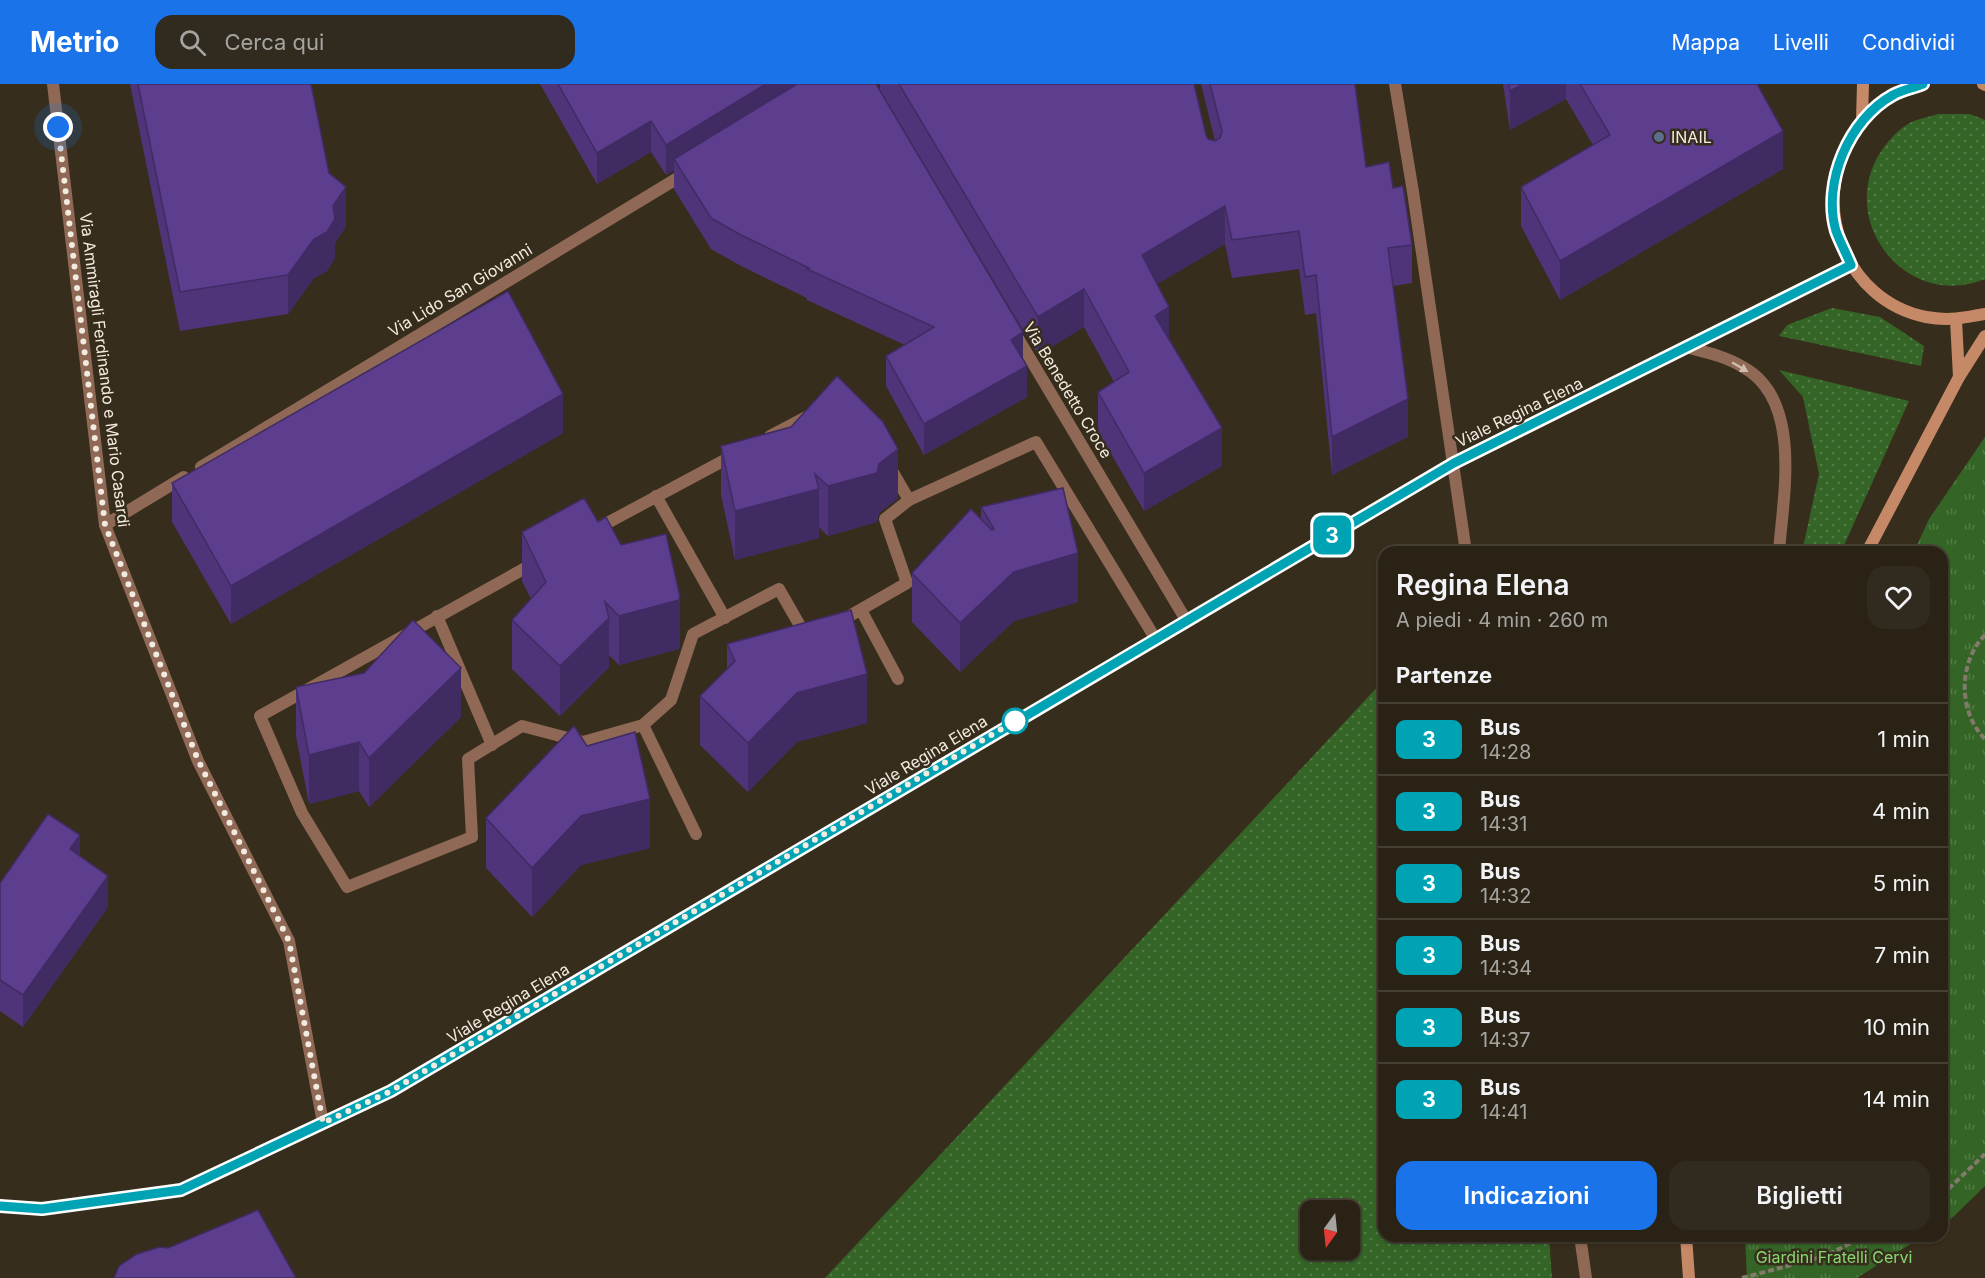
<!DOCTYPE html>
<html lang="it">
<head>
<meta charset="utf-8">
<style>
  :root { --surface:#292215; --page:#312a1e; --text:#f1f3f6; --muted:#a5a4a0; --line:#453f34; --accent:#1a73e8 }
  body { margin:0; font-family:Inter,sans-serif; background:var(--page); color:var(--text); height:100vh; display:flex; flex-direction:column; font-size:22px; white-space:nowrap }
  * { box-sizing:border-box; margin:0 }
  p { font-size:20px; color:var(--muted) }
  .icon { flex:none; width:33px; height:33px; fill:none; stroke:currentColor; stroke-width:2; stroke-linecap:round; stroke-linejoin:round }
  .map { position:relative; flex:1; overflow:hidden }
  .panel { position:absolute; left:1378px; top:462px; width:570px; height:696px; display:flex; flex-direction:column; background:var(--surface); border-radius:18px; box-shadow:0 2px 4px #0004,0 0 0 2px var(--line) }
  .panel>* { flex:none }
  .badge { padding:0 12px; border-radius:9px; font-size:21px; line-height:39px }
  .needle { width:39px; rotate:195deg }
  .buttons { position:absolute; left:1300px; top:1116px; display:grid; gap:12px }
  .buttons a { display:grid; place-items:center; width:60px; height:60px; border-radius:12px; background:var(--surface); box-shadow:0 2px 4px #0004,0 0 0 2px var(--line); font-size:30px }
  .you { position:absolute; width:30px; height:30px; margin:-15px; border:4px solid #fff; border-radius:50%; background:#1a73e8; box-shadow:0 0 0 9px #1a73e833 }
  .map>.badge { position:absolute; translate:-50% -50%; box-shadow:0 0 0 3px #fff }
  h2 { padding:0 18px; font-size:22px; line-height:54px }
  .round { display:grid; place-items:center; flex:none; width:63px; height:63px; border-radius:18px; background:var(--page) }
  .headline { display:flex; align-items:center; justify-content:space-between; height:102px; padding:0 18px }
  h1 { font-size:28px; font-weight:600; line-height:45px }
  .action { display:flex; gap:12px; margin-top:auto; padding:12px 18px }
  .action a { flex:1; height:69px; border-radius:18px; background:var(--accent); color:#fff; font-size:24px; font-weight:600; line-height:69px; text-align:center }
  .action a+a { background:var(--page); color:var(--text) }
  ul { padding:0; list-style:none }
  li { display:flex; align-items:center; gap:18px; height:72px; padding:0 18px; border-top:2px solid var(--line) }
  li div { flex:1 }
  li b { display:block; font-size:22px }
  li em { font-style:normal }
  li .badge { min-width:66px; font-weight:700; text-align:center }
  header { display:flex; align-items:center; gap:36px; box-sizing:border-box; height:84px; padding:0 30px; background:var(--accent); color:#fff }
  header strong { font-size:28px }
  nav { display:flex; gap:33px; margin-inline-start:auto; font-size:21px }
  .search { width:420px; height:54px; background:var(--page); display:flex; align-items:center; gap:15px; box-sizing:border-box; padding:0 21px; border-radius:18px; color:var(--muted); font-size:22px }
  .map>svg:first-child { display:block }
</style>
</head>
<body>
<header>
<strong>Metrio</strong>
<div class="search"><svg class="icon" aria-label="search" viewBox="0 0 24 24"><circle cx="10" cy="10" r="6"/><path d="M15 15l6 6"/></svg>Cerca qui</div>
<nav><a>Mappa</a><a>Livelli</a><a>Condividi</a></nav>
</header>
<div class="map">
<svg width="1985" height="1194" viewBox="0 0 1985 1194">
  <defs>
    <pattern id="grass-dots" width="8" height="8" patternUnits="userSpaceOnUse" patternTransform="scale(1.5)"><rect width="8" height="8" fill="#346526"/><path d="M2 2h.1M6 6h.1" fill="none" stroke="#527b45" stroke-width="1.8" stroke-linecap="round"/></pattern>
    <pattern id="park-tufts" width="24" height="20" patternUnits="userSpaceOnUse" patternTransform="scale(1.5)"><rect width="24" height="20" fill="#346526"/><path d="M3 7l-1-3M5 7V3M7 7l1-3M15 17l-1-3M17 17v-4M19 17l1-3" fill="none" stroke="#527b45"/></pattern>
  </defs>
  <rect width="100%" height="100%" fill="#372d1c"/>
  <!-- grass -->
  <g fill="url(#grass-dots)" fill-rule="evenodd">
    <path d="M1938,30H1970L1985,36V195C1910,226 1840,144 1877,74C1884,62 1895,48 1908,40C1916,35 1929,33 1938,30Z"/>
    <polygon points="1832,224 1880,233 1924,262 1921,282 1779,252 1787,241"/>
    <polygon points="1779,286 1909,317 1841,468 1802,468 1819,390 1803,313"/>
    <path d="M1384,596V1152H1549L1552,1194H825ZM1350,1126V1166H1311V1126Z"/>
  </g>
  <!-- park -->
  <g fill="url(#park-tufts)">
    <polygon points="1985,353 1985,1102 1953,1133 1943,1140 1942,468 1914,468 1929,435"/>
    <polygon points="1745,1152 1923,1152 1857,1194 1747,1194"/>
  </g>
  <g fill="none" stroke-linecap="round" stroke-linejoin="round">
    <!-- path -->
    <g stroke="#837a6b" stroke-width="4" stroke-dasharray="6 3" stroke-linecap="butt">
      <path d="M1985,551C1958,578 1958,628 1985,655"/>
      <polyline points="1942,1111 1985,1070"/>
      <polyline points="1742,1194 1825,1172 1865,1152"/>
    </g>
    <!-- lane -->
    <g stroke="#8f6955" stroke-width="12">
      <polyline points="770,352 808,332"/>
      <polyline points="891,385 909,416"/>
      <polyline points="656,412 725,534"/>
      <polyline points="596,445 734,371"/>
      <polyline points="536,478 260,632 302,729 347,803 472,753 468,675 522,642 583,658 643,641 671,616 693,550 779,505 807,554"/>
      <polyline points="861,526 898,595"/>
      <polyline points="437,532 492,661"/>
      <polyline points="839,538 907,499 885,435 909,416 1036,358 1155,554"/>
      <polyline points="643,641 696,750"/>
    </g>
    <!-- street -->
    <g stroke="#8f6955" stroke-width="12">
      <polyline points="53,0 105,441 198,677 289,857 323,1039"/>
      <polyline points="1395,0 1413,108 1466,468"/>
      <polyline points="1016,251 1186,536"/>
      <path d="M1686,263C1705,268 1725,272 1743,283C1803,316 1783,412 1779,468"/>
      <polyline points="201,383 686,89"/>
      <polyline points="105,441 184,393"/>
      <polyline points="0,1122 42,1125 181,1106 391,1007 1454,379 1850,181"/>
      <polyline points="1580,1152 1586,1194"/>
    </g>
    <!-- secondary -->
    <g stroke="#c68968" stroke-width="12">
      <path d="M1923,0C1913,4 1902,6 1893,11C1876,20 1862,37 1852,53C1809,120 1845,217 1926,233C1947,237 1965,234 1985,230"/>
      <polyline points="1983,0 1985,1"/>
      <polyline points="1862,36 1863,0"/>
      <polyline points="1956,236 1959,293"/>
      <polyline points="1867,468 1959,293 1985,252"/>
      <polyline points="1686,1152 1689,1194"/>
    </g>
  </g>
  <!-- wall -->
  <g fill="#4f347a">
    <polygon points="130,0 311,0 329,89 346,142 335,159 335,174 327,187 314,194 288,230 180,247"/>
    <polygon points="540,0 876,0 1023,277 1027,313 924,371 886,302 886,272 905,261 807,216 807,214 741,182 711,165 674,105 674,86 666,91 651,68 597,100"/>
    <polygon points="880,0 1194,0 1206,51 1208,55 1215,57 1201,0 1355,0 1366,83 1393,104 1412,161 1412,199 1393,202 1408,353 1332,391 1316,229 1305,231 1299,185 1232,194 1225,160 1157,200 1169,256 1222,382 1144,427 1098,347 1098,308 1114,298 1084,243 1038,271 880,6"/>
    <polygon points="1503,0 1757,0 1783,85 1560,216 1521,142 1521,103 1593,61 1566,15 1510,46"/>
    <polygon points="563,349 231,540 172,438 172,399"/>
    <polygon points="721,362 898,414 879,429 877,438 828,452 819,443 819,454 735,476 721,411"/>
    <polygon points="981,423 1078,518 1014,537 960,588 912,538 912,489 981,435"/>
    <polygon points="598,438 621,461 680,562 679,565 619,581 609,571 609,583 560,632 512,585 512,536 531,515 522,497 522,448"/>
    <polygon points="727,560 867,639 797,658 748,708 700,661 700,612 727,585"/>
    <polygon points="296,603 461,633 369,723 359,707 309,720 296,652"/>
    <polygon points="486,734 650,764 581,781 532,833 486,784"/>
    <polygon points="80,772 108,823 23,943 0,927 0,799"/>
  </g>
  <!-- shaded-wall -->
  <g fill="#402b63">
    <polygon points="766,0 816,0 674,75 674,86 666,91 666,61"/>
    <polygon points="1523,0 1566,0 1566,15 1510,46 1510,7"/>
    <polygon points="651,37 651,68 597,100 597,69"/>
    <polygon points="1783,47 1783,85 1560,216 1560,177"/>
    <polygon points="346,103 346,142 335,159 335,174 327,187 314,194 288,230 288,191 314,155"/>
    <polygon points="1225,122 1225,160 1142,209 1142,171"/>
    <polygon points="1084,205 1084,243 1038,271 1038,233"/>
    <polygon points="1169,223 1169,261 1155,232"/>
    <polygon points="1023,248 1023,279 1011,256"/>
    <polygon points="1027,282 1027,313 924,371 924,340"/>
    <polygon points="563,310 563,349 231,540 231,502"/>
    <polygon points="1408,315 1408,353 1332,391 1332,353"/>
    <polygon points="1222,344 1222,382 1144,427 1144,389"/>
    <polygon points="898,365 898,414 879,429 877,438 828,452 828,402 879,380"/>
    <polygon points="819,405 819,454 735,476 735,427"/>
    <polygon points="1078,469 1078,518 1014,537 960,588 960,539 1014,488"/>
    <polygon points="680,513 680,562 679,565 619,581 619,532"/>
    <polygon points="609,534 609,583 560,632 560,582"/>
    <polygon points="461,584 461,633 369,723 369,674"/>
    <polygon points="867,590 867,639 797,658 748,708 748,659 797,609"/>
    <polygon points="359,658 359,707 309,720 309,671"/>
    <polygon points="650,715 650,764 581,781 532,833 532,784 581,732"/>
    <polygon points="80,751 80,782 70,765"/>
    <polygon points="108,792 108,823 23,943 23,911"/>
  </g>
  <!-- building -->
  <g fill="#5c3d8e" stroke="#402b63" stroke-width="1.5">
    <polygon points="138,0 311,0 329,89 346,103 333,122 335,135 327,148 314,155 288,191 180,208"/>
    <polygon points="558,0 766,0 666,61 651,37 597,69"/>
    <polygon points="797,0 876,0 1023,248 1011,256 1027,282 924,340 886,272 934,243 807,185 809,184 741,151 711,134 674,75"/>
    <polygon points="899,0 1194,0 1206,51 1208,55 1215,57 1220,54 1222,47 1210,0 1355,0 1366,83 1389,78 1393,104 1403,102 1412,161 1388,164 1408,315 1332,353 1316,191 1305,193 1299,147 1232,156 1225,122 1142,171 1169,223 1155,232 1222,344 1144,389 1098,308 1129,288 1084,205 1038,233"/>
    <polygon points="1509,0 1523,0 1510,7"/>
    <polygon points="1580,0 1757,0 1783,47 1560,177 1521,103 1610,51"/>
    <polygon points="508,207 563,310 231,502 172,399"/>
    <polygon points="837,292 883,338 898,365 879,380 877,389 828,402 815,390 819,405 735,427 721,362 791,343"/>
    <polygon points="1063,404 1078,469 1014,488 960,539 912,489 971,425 992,446 994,445 981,423"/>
    <polygon points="584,414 598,438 606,433 621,461 666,450 680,513 679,516 619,532 605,518 609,534 560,582 512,536 546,498 522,448"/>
    <polygon points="851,526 867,590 797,609 748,659 700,612 735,577 727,560"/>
    <polygon points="413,536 461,584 369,674 359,658 309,671 296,603 364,589"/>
    <polygon points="574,642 587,662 635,648 650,715 581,732 532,784 486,734"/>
    <polygon points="48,730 80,751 70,765 108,792 23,911 0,896 0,799"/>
    <polygon points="258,1126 296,1194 114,1194 119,1182 137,1170 160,1163 168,1164"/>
  </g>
  <!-- one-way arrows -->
  <defs><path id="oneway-solid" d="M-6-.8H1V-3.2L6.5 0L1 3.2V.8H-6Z" transform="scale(1.5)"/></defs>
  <use fill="#cfbeaf" href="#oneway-solid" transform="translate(1740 283) rotate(30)"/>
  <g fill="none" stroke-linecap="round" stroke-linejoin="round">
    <defs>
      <path id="line" d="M0,1122L42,1125L181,1106L391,1007L1454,379L1851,181C1846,169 1840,158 1836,147C1822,99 1849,35 1893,11C1902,6 1913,4 1923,0"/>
    </defs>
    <!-- line casing -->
    <use href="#line" stroke="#fff" stroke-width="14"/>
    <!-- line -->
    <use href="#line" stroke="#00a3b4" stroke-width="9"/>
    <!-- walk -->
    <polyline stroke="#f2ebe0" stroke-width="6" stroke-dasharray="0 10.8" points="58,43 105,441 198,676 289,857 323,1039 391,1007 1015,637"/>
  </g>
  <!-- markers -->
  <circle fill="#5c6f8a" stroke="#372d1c" stroke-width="2" cx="1659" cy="53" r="6"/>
  <circle fill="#fff" stroke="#00a3b4" stroke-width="3" cx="1015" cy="637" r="12"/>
  <g text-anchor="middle" stroke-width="5" stroke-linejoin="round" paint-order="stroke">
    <!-- poi labels -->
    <g font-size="16" fill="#f2ebe0" stroke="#372d1c" text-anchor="start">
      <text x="1671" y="59">INAIL</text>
    </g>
    <!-- street labels -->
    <g font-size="16" fill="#f2ebe0" stroke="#372d1c">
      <text transform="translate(460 206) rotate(-31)" y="6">Via Lido San Giovanni</text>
      <text transform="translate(105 286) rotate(83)" y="6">Via Ammiragli Ferdinando e Mario Casardi</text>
      <text transform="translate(1068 306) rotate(59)" y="6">Via Benedetto Croce</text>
      <text transform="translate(1519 328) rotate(-26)" y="6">Viale Regina Elena</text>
      <text transform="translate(926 671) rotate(-31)" y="6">Viale Regina Elena</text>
      <text transform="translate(508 919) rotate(-31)" y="6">Viale Regina Elena</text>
    </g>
    <!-- park labels -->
    <g font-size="16" fill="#87d870" stroke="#372d1c">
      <text x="1834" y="1179">Giardini Fratelli Cervi</text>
    </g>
  </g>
</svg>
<div class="buttons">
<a><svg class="needle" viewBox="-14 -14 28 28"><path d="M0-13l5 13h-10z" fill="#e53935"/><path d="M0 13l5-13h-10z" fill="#a5a4a0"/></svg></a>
</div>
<div class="you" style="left:58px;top:43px"></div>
<b class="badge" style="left:1332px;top:451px;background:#00a3b4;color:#fff">3</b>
<section class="panel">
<div class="headline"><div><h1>Regina Elena</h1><p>A piedi · 4 min · 260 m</p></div><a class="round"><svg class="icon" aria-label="heart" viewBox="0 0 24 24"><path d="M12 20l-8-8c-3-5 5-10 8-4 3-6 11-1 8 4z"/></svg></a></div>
<h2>Partenze</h2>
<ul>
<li><span class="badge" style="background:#00a3b4;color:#fff">3</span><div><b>Bus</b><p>14:28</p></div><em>1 min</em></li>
<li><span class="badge" style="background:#00a3b4;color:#fff">3</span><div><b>Bus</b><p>14:31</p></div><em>4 min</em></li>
<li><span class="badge" style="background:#00a3b4;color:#fff">3</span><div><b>Bus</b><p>14:32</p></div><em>5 min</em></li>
<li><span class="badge" style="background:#00a3b4;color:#fff">3</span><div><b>Bus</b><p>14:34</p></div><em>7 min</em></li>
<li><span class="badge" style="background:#00a3b4;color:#fff">3</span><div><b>Bus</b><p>14:37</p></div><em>10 min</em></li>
<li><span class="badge" style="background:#00a3b4;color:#fff">3</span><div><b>Bus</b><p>14:41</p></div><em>14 min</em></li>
</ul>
<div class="action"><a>Indicazioni</a><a>Biglietti</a></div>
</section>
</div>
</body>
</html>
